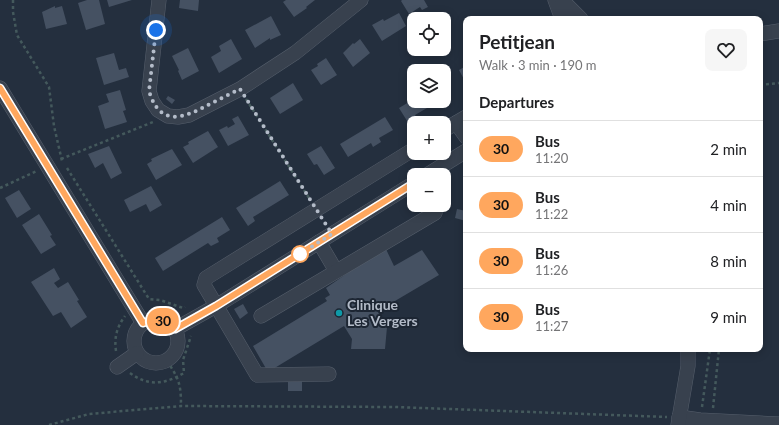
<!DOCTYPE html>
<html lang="en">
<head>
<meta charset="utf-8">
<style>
  :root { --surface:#fff; --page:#f6f6f6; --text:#202124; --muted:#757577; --line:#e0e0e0 }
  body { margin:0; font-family:Lato,sans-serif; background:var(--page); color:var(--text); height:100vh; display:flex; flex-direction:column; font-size:15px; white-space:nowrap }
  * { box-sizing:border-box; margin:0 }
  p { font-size:13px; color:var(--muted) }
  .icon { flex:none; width:22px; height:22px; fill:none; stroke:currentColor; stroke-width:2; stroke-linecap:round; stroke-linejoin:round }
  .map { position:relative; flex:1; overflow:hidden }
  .side { position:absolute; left:463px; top:16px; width:300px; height:336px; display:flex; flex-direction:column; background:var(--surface); border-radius:8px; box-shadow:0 2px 10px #0003 }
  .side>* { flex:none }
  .badge { padding:0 8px; border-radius:13px; font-size:14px; line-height:26px }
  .tools { position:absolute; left:407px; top:12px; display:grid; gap:8px }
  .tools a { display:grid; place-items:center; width:44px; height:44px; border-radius:8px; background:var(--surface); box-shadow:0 2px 10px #0003; font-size:20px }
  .you { position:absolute; width:20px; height:20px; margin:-10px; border:3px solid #fff; border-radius:50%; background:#1a73e8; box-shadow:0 0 0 6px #1a73e833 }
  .map>.badge { position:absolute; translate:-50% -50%; box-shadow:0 0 0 2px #fff }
  h2 { padding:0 16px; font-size:15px; line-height:36px }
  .round { display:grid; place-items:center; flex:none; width:42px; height:42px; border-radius:8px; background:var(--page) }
  .summary { display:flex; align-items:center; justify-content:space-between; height:68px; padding:0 16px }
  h1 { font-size:19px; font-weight:700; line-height:30px }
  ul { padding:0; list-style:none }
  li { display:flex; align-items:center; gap:12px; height:56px; padding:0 16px; border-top:1px solid var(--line) }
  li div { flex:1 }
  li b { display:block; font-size:15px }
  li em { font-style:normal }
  li .badge { min-width:44px; font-weight:700; text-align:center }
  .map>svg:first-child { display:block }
</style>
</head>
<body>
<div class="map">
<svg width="779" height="425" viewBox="0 0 779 425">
  <rect width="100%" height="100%" fill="#242f3e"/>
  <!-- building -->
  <g fill="#455162">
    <polygon points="87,0 99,0 105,24 86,30 78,3"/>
    <polygon points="107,0 132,0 109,7"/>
    <polygon points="180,0 199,0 198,11 179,8"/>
    <polygon points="286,0 315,0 306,7 307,8 294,17 283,2"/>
    <polygon points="402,0 424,0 428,7 422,10 420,7 409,14 401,1"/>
    <polygon points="55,6 55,8 62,6 67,24 46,29 42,12"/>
    <polygon points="399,13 406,26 382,41 372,25 383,19 384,21"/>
    <polygon points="271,16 281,35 270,40 270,38 255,48 245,30"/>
    <polygon points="231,39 242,59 219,73 211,57 221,51 219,46"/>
    <polygon points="360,39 370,53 353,67 343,53 353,43 354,44"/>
    <polygon points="188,48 199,71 182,80 178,71 179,70 172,56"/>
    <polygon points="114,53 119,70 126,68 129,77 104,85 96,58"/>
    <polygon points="326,58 337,75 321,85 311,70 318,66 317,64"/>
    <polygon points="466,66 466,83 459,70"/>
    <polygon points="444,81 451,93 444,98"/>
    <polygon points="293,83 303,100 280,114 270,98"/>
    <polygon points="120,90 126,110 123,111 127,122 105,129 98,106 109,102 106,94"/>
    <polygon points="168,96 175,100 172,104 166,99"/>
    <polygon points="414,99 414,101 439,101 415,115 417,119 409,124 399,108"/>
    <polygon points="238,116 249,135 228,146 219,130 227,126 228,128 235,124 232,119"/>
    <polygon points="385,117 393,130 379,138 381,142 373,147 371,143 348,157 340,144"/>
    <polygon points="208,131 218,147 193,163 183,147 189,144 188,142"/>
    <polygon points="109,146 122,173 111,179 103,163 95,168 88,154"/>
    <polygon points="321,146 335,168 324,175 317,164 314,165 307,154"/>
    <polygon points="172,149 182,165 156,180 147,164 152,161 151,159"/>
    <polygon points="280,181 289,195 253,217 255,221 248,226 236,208"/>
    <polygon points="151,186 162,205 150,212 146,204 130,212 124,200"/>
    <polygon points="19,190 31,209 17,218 5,198"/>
    <polygon points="457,209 466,211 466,221 455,218"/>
    <polygon points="39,214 52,235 50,236 56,245 41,254 22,225"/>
    <polygon points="222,217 230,230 217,238 219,242 211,246 208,243 163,271 155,258"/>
    <polygon points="385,247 394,266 422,250 439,275 378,311 387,327 385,349 351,349 352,339 344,326 268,372 253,346 327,301 325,298 330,295 326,288"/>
    <polygon points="54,268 60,279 54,283 58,288 68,282 79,300 77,301 87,317 71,328 61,312 53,316 31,282"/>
    <polygon points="243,304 248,313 240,319 234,309"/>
    <rect x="288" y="380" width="14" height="11"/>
  </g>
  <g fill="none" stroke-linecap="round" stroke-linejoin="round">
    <defs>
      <g id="minor">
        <polyline points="159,0 149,91 152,101 158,110 168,116 178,117 189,115 240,89 295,53 361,0"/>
        <polyline points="555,0 562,19"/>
        <polyline points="562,0 581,19"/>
        <polyline points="760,34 779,31"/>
        <polyline points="0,88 143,323"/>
        <polyline points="456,123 466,137"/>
        <polyline points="444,130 466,117"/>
        <polyline points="427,175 466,151"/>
        <polyline points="319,242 336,271"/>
        <polyline points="261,316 435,213"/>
        <circle cx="156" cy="341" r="22"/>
        <polyline points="175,329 216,306 414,183"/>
        <polyline points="117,367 137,353"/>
        <polyline points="329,374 257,375 204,285 206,278 414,149"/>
        <polyline points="679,417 700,420 779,424"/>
        <polyline points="678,425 688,366 688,349"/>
      </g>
    </defs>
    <!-- minor casing -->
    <use href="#minor" stroke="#565f6c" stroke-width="15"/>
    <!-- path -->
    <g stroke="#44595c" stroke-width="2.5" stroke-dasharray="3 3" stroke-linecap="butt">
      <polyline points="13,0 13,12 17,35 49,87 54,126 62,161"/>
      <polyline points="760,85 779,83"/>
      <polyline points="246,99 309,198"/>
      <polyline points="61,159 153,122"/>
      <polyline points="67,168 149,299 160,300 183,308 185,307"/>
      <polyline points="0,188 37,171"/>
      <path d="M116,351C114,337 117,327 125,316"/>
      <path d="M167,361C179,379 181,384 181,406"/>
      <path d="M130,373C149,387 165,384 184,373L183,360L191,336"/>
      <polyline points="702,407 710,349"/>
      <polyline points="713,408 719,349"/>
      <polyline points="49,425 89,414 181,406 395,407 667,417"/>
    </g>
    <!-- minor -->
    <use href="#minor" stroke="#38414e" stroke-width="14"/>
  </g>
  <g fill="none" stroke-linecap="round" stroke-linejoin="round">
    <defs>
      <path id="line" d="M0,88L143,323C158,318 163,319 175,329L216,306L414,183"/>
    </defs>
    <!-- line casing -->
    <use href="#line" stroke="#fff" stroke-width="9"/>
    <!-- line -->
    <use href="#line" stroke="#ffa75e" stroke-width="6"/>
    <!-- walk -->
    <path stroke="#b4bcc9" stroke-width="4" stroke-dasharray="0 7.2" d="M156,30L149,91C160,128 184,118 210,104C220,99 230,94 240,89L332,234L295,257L300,254"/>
  </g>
  <!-- markers -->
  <circle fill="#fff" stroke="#ffa75e" stroke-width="2" cx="300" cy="254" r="8"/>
  <circle fill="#0f9aa8" stroke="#1d2633" stroke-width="1.5" cx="339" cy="313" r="4"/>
  <g text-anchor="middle" stroke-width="4" stroke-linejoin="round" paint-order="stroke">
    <!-- poi labels -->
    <g font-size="14" font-weight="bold" fill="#b4bcc9" stroke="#1d2633" text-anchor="start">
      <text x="347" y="310">Clinique<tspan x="347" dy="16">Les Vergers</tspan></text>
    </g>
  </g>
</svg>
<div class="tools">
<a><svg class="icon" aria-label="locate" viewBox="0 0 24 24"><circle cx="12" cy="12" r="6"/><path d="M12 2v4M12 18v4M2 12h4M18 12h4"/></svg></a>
<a><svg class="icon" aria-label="layers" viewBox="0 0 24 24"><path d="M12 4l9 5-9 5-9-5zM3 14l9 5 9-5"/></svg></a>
<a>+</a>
<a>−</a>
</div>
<div class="you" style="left:156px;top:30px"></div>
<b class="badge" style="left:163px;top:321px;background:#ffa75e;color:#111">30</b>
<section class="side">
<div class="summary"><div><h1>Petitjean</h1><p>Walk · 3 min · 190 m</p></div><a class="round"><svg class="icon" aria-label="heart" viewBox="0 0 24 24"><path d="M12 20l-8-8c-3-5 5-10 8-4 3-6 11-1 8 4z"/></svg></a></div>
<h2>Departures</h2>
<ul>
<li><span class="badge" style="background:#ffa75e;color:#111">30</span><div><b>Bus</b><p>11:20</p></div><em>2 min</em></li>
<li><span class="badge" style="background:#ffa75e;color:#111">30</span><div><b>Bus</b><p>11:22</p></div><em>4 min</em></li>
<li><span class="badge" style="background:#ffa75e;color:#111">30</span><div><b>Bus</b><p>11:26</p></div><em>8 min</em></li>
<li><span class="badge" style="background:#ffa75e;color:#111">30</span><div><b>Bus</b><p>11:27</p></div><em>9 min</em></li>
</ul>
</section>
</div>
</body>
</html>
